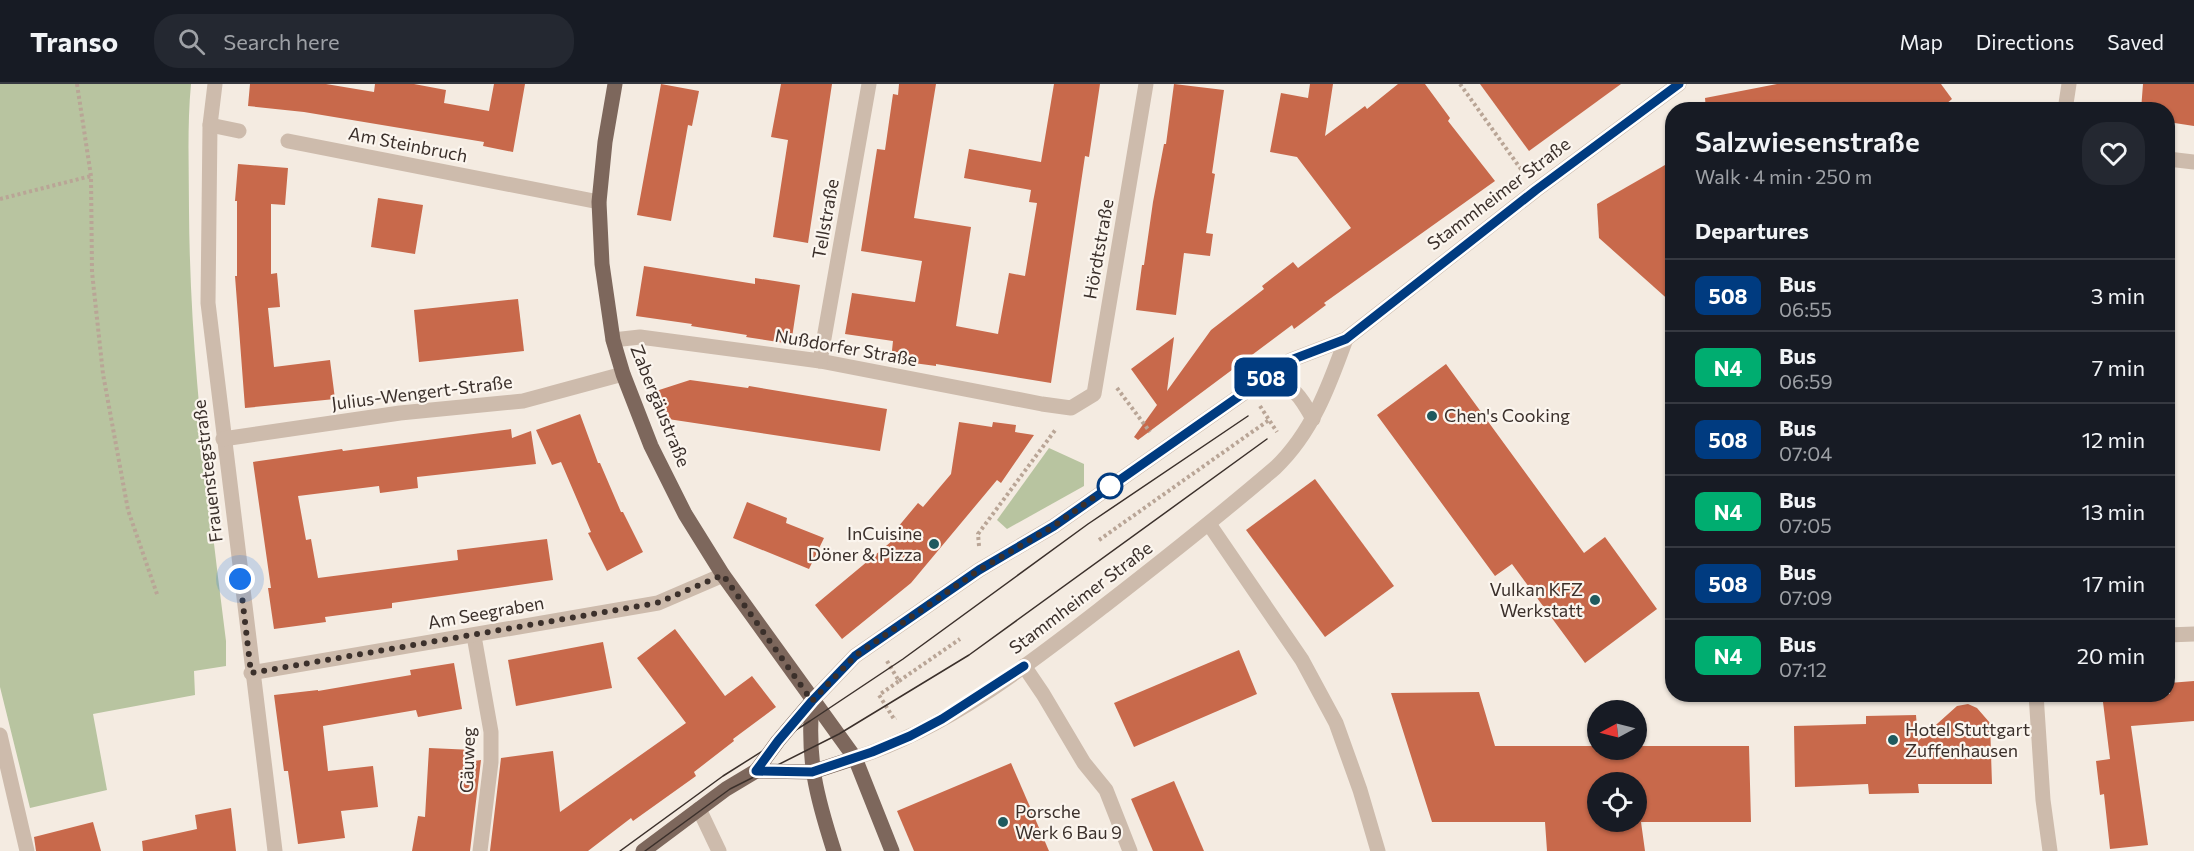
<!DOCTYPE html>
<html lang="en">
<head>
<meta charset="utf-8">
<style>
  :root { --surface:#171b24; --page:#242831; --text:#f1f3f6; --muted:#9ea1a6; --line:#363941 }
  body { margin:0; font-family:Commissioner,sans-serif; background:var(--page); color:var(--text); height:100vh; display:flex; flex-direction:column; font-size:22px; white-space:nowrap }
  * { box-sizing:border-box; margin:0 }
  p { font-size:20px; color:var(--muted) }
  .icon { flex:none; width:33px; height:33px; fill:none; stroke:currentColor; stroke-width:2; stroke-linecap:round; stroke-linejoin:round }
  .map { position:relative; flex:1; overflow:hidden }
  .sheet { position:absolute; left:1665px; top:18px; width:510px; height:600px; display:flex; flex-direction:column; background:var(--surface); border-radius:24px; box-shadow:0 2px 4px #0004 }
  .sheet>* { flex:none }
  .badge { padding:0 12px; border-radius:9px; font-size:21px; line-height:39px }
  .needle { width:39px; rotate:263deg }
  .controls { position:absolute; left:1587px; top:616px; display:grid; gap:12px }
  .controls a { display:grid; place-items:center; width:60px; height:60px; border-radius:50%; background:var(--surface); box-shadow:0 2px 4px #0004; font-size:30px }
  .you { position:absolute; width:30px; height:30px; margin:-15px; border:4px solid #fff; border-radius:50%; background:#1a73e8; box-shadow:0 0 0 9px #1a73e833 }
  .map>.badge { position:absolute; translate:-50% -50%; box-shadow:0 0 0 3px #fff }
  h2 { padding:0 30px; font-size:22px; line-height:54px }
  .round { display:grid; place-items:center; flex:none; width:63px; height:63px; border-radius:24px; background:var(--page) }
  .headline { display:flex; align-items:center; justify-content:space-between; height:102px; padding:0 30px }
  h1 { font-size:28px; font-weight:600; line-height:45px }
  ul { padding:0; list-style:none }
  li { display:flex; align-items:center; gap:18px; height:72px; padding:0 30px; border-top:2px solid var(--line) }
  li div { flex:1 }
  li b { display:block; font-size:22px }
  li em { font-style:normal }
  li .badge { min-width:66px; font-weight:700; text-align:center }
  header { display:flex; align-items:center; gap:36px; box-sizing:border-box; height:84px; padding:0 30px; background:var(--surface); border-bottom:2px solid var(--line) }
  header strong { font-size:28px }
  nav { display:flex; gap:33px; margin-inline-start:auto; font-size:21px }
  .search { width:420px; height:54px; background:var(--page); display:flex; align-items:center; gap:15px; box-sizing:border-box; padding:0 21px; border-radius:24px; color:var(--muted); font-size:22px }
  .map>svg:first-child { display:block }
</style>
</head>
<body>
<header>
<strong>Transo</strong>
<div class="search"><svg class="icon" aria-label="search" viewBox="0 0 24 24"><circle cx="10" cy="10" r="6"/><path d="M15 15l6 6"/></svg>Search here</div>
<nav><a>Map</a><a>Directions</a><a>Saved</a></nav>
</header>
<div class="map">
<svg width="2194" height="767" viewBox="0 0 2194 767">
  <rect width="100%" height="100%" fill="#f4ebe1"/>
  <!-- green -->
  <g fill="#b8c4a0">
    <path d="M0,0H191C187,42 189,85 189,127C190,272 208,414 226,557V582L194,587L195,611L93,630L107,706L30,724L0,603Z"/>
    <polygon points="1049,364 1084,380 1084,402 1007,445 997,436"/>
  </g>
  <!-- building -->
  <g fill="#c8694b" fill-rule="evenodd">
    <polygon points="250,0 326,0 374,8 375,0 414,0 446,6 444,19 489,27 494,0 525,0 513,68 483,62 484,58 304,28 248,22"/>
    <polygon points="661,0 699,7 692,42 688,41 671,137 637,131"/>
    <polygon points="781,0 832,0 808,159 773,153 788,56 771,53"/>
    <polygon points="899,0 936,0 914,134 971,143 956,242 998,250 1009,189 1025,192 1037,119 1029,118 1031,106 964,94 969,65 1041,78 1054,0 1100,0 1089,73 1085,72 1051,299 936,280 936,282 891,276 893,257 845,250 852,209 915,218 922,177 861,167 877,65 885,66 893,10 898,11"/>
    <polygon points="1174,0 1224,6 1212,89 1215,90 1206,149 1213,150 1210,172 1184,169 1176,231 1136,226 1142,181 1144,181 1153,118 1164,60 1166,60"/>
    <polygon points="1310,0 1333,0 1325,52 1365,22 1367,25 1398,0 1425,0 1450,34 1448,37 1495,97 1324,219 1326,221 1294,245 1292,241 1138,356 1134,353 1157,321 1131,285 1174,253 1167,307 1211,246 1264,205 1262,202 1293,178 1298,184 1351,144 1297,73 1270,68 1281,9 1308,14"/>
    <polygon points="1480,0 1621,0 1529,67"/>
    <polygon points="1777,0 1941,0 1952,15 1939,26 1706,26 1705,14"/>
    <polygon points="2143,0 2194,0 2194,42 2168,38 2168,26 2141,26"/>
    <polygon points="1672,77 1672,219 1599,154 1597,120"/>
    <polygon points="238,80 288,84 285,121 271,120 271,190 277,189 280,223 268,224 274,283 330,276 335,315 245,324 235,192 237,192 237,117 235,117"/>
    <polygon points="378,114 423,121 415,170 371,163"/>
    <polygon points="644,182 755,200 755,194 800,201 791,260 746,253 747,251 691,242 692,240 636,232"/>
    <polygon points="518,215 524,267 419,278 414,226"/>
    <polygon points="1446,280 1584,469 1605,453 1657,525 1585,579 1512,480 1495,492 1377,331"/>
    <polygon points="690,296 748,304 749,302 887,325 880,367 668,335 656,307"/>
    <polygon points="580,330 598,379 600,379 621,428 623,428 643,468 607,487 588,449 591,448 561,378 552,381 536,346"/>
    <polygon points="959,338 992,343 993,338 1016,341 1015,348 1034,351 1001,399 997,396 911,499 842,555 815,521 904,447 898,443 918,419 923,423 951,390"/>
    <polygon points="511,345 512,354 531,347 536,380 417,393 418,404 380,409 379,402 298,412 306,456 311,455 318,494 458,476 457,466 547,455 553,496 392,519 392,524 325,533 326,538 274,545 268,504 271,504 253,378 342,365 343,367"/>
    <polygon points="1315,395 1394,502 1325,553 1246,446"/>
    <polygon points="747,418 787,434 786,439 824,454 809,485 733,454"/>
    <polygon points="675,545 725,612 752,592 776,623 733,655 734,657 694,688 696,692 633,737 631,734 588,767 490,767 501,674 553,667 560,728 686,639 637,574"/>
    <polygon points="603,558 612,604 516,622 508,576"/>
    <polygon points="1239,566 1257,610 1134,663 1114,619"/>
    <polygon points="454,579 462,625 418,633 416,626 323,642 328,687 373,682 378,723 341,727 345,754 298,760 288,687 284,687 274,611 318,606 318,607 411,591 410,586"/>
    <polygon points="2194,597 2194,637 2131,642 2148,761 2110,765 2104,710 2100,711 2096,677 2110,675 2102,610 2170,610 2169,599"/>
    <path d="M1479,608L1495,662H1598V666H1636V662H1749L1751,738H1641L1645,767H1547L1545,738H1432L1391,609ZM1598,699H1636V738H1598Z"/>
    <polygon points="1968,620 1977,624 1990,639 1992,700 1918,700 1919,709 1869,710 1868,700 1795,703 1794,642 1866,640 1866,632 1916,631 1918,657 1957,622"/>
    <polygon points="429,664 474,666 474,677 481,676 470,767 412,767 418,732 425,733"/>
    <polygon points="1011,679 1049,767 914,767 897,727"/>
    <polygon points="1174,697 1204,767 1153,767 1131,715"/>
    <polygon points="231,724 236,767 143,767 142,757 197,745 195,731"/>
    <polygon points="93,738 101,767 36,767 34,753"/>
  </g>
  <g fill="none" stroke-linecap="round" stroke-linejoin="round">
    <!-- path -->
    <g stroke="#b9a596" stroke-width="4" stroke-dasharray="3 3" stroke-linecap="butt">
      <polyline points="77,0 91,92 92,188 103,290 128,426 158,513"/>
      <polyline points="1460,0 1523,88"/>
      <polyline points="0,115 91,92"/>
      <polyline points="1117,304 1150,348"/>
      <polyline points="1260,322 1277,348"/>
      <polyline points="1099,456 1269,336"/>
      <polyline points="979,462 978,450 1056,345"/>
      <polyline points="887,577 899,597 879,611 894,635 896,634"/>
      <polyline points="899,597 960,555"/>
    </g>
    <!-- minor -->
    <g stroke="#cdbbac" stroke-width="15">
      <polyline points="215,0 210,41 208,219 275,767"/>
      <polyline points="2065,26 2069,0"/>
      <polyline points="210,41 239,47"/>
      <polyline points="288,57 599,118"/>
      <polyline points="2168,75 2194,78"/>
      <polyline points="613,256 640,253 820,277 1042,320 1071,324 1094,310 1146,0"/>
      <polyline points="820,277 869,0"/>
      <path d="M1268,292C1294,303 1300,311 1313,335"/>
      <polyline points="223,355 400,329 523,317 623,290"/>
      <polyline points="1209,440 1302,576 1336,639 1360,706 1378,767"/>
      <polyline points="2168,551 2194,550"/>
      <polyline points="474,552 491,648 491,678 480,767"/>
      <polyline points="1024,582 1043,610 1084,679 1106,706 1130,767"/>
      <polyline points="251,589 658,519 723,491"/>
      <polyline points="2036,610 2043,716 2050,767"/>
      <polyline points="812,617 855,572 979,486 1054,442 1291,276 1346,255 1536,106 1679,0"/>
      <polyline points="0,651 27,767"/>
      <path d="M855,674C948,644 1028,581 1104,522C1162,477 1219,432 1275,384C1312,349 1329,302 1346,255"/>
      <polyline points="699,725 719,767"/>
    </g>
    <!-- major -->
    <g stroke="#7d675c" stroke-width="15">
      <polyline points="615,0 605,58 599,118 602,180 613,256 623,290 651,362 685,430 723,491 855,674 892,767"/>
      <path d="M812,617C807,676 816,711 834,767"/>
      <polyline points="756,687 812,688 855,674"/>
      <polyline points="643,767 726,705 756,687 778,657 812,617"/>
    </g>
    <!-- tram -->
    <g stroke="#3b302b" stroke-width="1.5">
      <polyline points="620,767 723,692 810,637 903,575 1088,440 1248,332"/>
      <polyline points="645,767 730,705 839,650 969,571 1267,355"/>
    </g>
  </g>
  <g fill="none" stroke-linecap="round" stroke-linejoin="round">
    <defs>
      <polyline id="line" points="1024,582 942,635 910,652 872,668 812,688 756,687 778,657 812,617 855,572 979,486 1054,442 1291,276 1346,255 1536,106 1679,0"/>
    </defs>
    <!-- line casing -->
    <use href="#line" stroke="#fff" stroke-width="14"/>
    <!-- line -->
    <use href="#line" stroke="#003b80" stroke-width="9"/>
    <!-- walk -->
    <polyline stroke="#3b302b" stroke-width="6" stroke-dasharray="0 10.8" points="240,495 251,589 657,519 723,491 812,617 855,572 979,486 1054,442 1110,402"/>
  </g>
  <!-- markers -->
  <g fill="#1f5a5e" stroke="#fbf5ee" stroke-width="2">
    <circle cx="1432" cy="332" r="6"/>
    <circle cx="934" cy="460" r="6"/>
    <circle cx="1595" cy="516" r="6"/>
    <circle cx="1893" cy="656" r="6"/>
    <circle cx="1003" cy="738" r="6"/>
  </g>
  <circle fill="#fff" stroke="#003b80" stroke-width="3" cx="1110" cy="402" r="12"/>
  <g text-anchor="middle" stroke-width="4.5" stroke-linejoin="round" paint-order="stroke">
    <!-- street labels -->
    <g font-size="18" fill="#3b302b" stroke="#fbf5ee">
      <text transform="translate(408 61) rotate(11)" y="6">Am Steinbruch</text>
      <text transform="translate(1499 110) rotate(-37)" y="6">Stammheimer Straße</text>
      <text transform="translate(826 135) rotate(-80)" y="6">Tellstraße</text>
      <text transform="translate(1099 165) rotate(-80)" y="6">Hördtstraße</text>
      <text transform="translate(846 264) rotate(10)" y="6">Nußdorfer Straße</text>
      <text transform="translate(422 309) rotate(-7)" y="6">Julius-Wengert-Straße</text>
      <text transform="translate(660 322) rotate(68)" y="6">Zabergäustraße</text>
      <text transform="translate(208 387) rotate(-97)" y="6">Frauenstegstraße</text>
      <text transform="translate(1081 514) rotate(-37)" y="6">Stammheimer Straße</text>
      <text transform="translate(486 529) rotate(-10)" y="6">Am Seegraben</text>
      <text transform="translate(468 676) rotate(-88)" y="6">Gäuweg</text>
    </g>
    <!-- poi labels -->
    <g font-size="18" fill="#3b302b" stroke="#fbf5ee" text-anchor="start">
      <text x="1444" y="338">Chen's Cooking</text>
      <text x="922" y="456" text-anchor="end">InCuisine<tspan x="922" dy="21">Döner &amp; Pizza</tspan></text>
      <text x="1583" y="512" text-anchor="end">Vulkan KFZ<tspan x="1583" dy="21">Werkstatt</tspan></text>
      <text x="1905" y="652">Hotel Stuttgart<tspan x="1905" dy="21">Zuffenhausen</tspan></text>
      <text x="1015" y="734">Porsche<tspan x="1015" dy="21">Werk 6 Bau 9</tspan></text>
    </g>
  </g>
</svg>
<div class="controls">
<a><svg class="needle" viewBox="-14 -14 28 28"><path d="M0-13l5 13h-10z" fill="#e53935"/><path d="M0 13l5-13h-10z" fill="#9ea1a6"/></svg></a>
<a><svg class="icon" aria-label="locate" viewBox="0 0 24 24"><circle cx="12" cy="12" r="6"/><path d="M12 2v4M12 18v4M2 12h4M18 12h4"/></svg></a>
</div>
<div class="you" style="left:240px;top:495px"></div>
<b class="badge" style="left:1266px;top:293px;background:#003b80;color:#fff">508</b>
<section class="sheet">
<div class="headline"><div><h1>Salzwiesenstraße</h1><p>Walk · 4 min · 250 m</p></div><a class="round"><svg class="icon" aria-label="heart" viewBox="0 0 24 24"><path d="M12 20l-8-8c-3-5 5-10 8-4 3-6 11-1 8 4z"/></svg></a></div>
<h2>Departures</h2>
<ul>
<li><span class="badge" style="background:#003b80;color:#fff">508</span><div><b>Bus</b><p>06:55</p></div><em>3 min</em></li>
<li><span class="badge" style="background:#00ad70;color:#fff">N4</span><div><b>Bus</b><p>06:59</p></div><em>7 min</em></li>
<li><span class="badge" style="background:#003b80;color:#fff">508</span><div><b>Bus</b><p>07:04</p></div><em>12 min</em></li>
<li><span class="badge" style="background:#00ad70;color:#fff">N4</span><div><b>Bus</b><p>07:05</p></div><em>13 min</em></li>
<li><span class="badge" style="background:#003b80;color:#fff">508</span><div><b>Bus</b><p>07:09</p></div><em>17 min</em></li>
<li><span class="badge" style="background:#00ad70;color:#fff">N4</span><div><b>Bus</b><p>07:12</p></div><em>20 min</em></li>
</ul>
</section>
</div>
</body>
</html>
